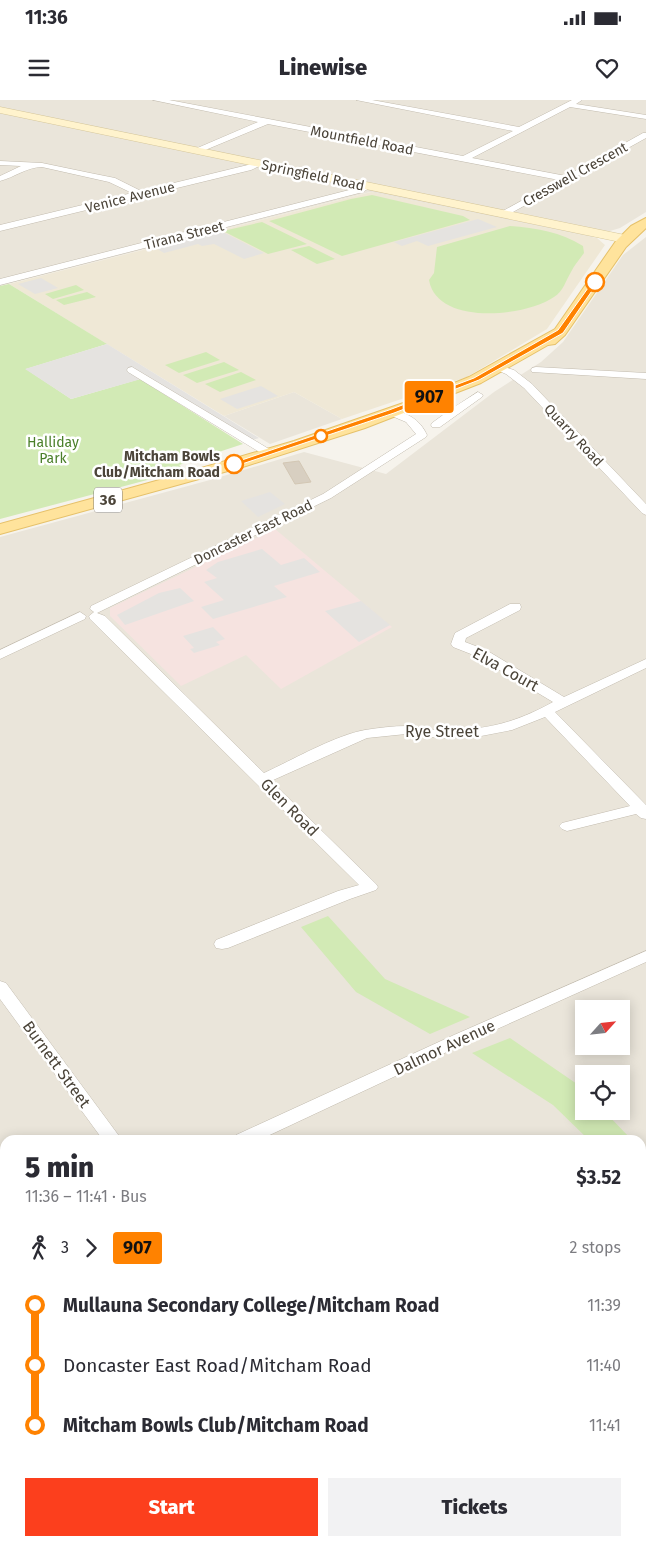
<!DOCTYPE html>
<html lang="en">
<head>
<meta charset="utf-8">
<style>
  :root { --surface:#fff; --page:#f2f2f3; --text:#2b2b33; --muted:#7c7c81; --accent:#fc3f1d }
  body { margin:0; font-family:"Fira Sans",sans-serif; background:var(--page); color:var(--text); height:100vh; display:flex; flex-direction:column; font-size:19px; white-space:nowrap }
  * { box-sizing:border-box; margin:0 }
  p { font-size:16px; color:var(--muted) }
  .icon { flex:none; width:28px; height:28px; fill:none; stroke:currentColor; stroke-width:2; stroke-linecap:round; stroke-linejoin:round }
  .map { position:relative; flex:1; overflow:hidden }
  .drawer { position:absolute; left:0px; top:1035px; width:646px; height:411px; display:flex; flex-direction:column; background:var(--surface); border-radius:15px 15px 0 0; box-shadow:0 2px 12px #0003 }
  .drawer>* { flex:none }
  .badge { padding:0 10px; border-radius:4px; font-size:18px; line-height:32px }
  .needle { width:32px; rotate:63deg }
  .controls { position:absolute; left:575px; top:900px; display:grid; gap:10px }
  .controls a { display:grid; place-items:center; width:55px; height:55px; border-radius:0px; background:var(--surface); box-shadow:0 2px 12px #0003; font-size:25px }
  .map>.badge { position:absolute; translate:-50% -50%; box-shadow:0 0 0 2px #fff }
  .legs { display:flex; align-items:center; gap:8px; height:55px; padding:0 25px; font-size:16px }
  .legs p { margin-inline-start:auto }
  .overview { display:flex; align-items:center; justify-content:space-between; height:85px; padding:0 25px }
  h1 { font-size:28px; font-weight:800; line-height:38px }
  .primary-button { display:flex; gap:10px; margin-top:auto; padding:10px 25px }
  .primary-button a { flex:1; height:58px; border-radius:0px; background:var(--accent); color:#fff; font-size:20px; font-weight:800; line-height:58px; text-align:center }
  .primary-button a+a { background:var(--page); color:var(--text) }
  ul { padding:0 25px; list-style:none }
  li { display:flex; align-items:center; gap:18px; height:60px; font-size:19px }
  li i { display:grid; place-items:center; width:8px; height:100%; margin:0 6px; background:currentColor }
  li i::after { content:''; width:12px; height:12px; margin:-6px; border:4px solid; border-radius:50%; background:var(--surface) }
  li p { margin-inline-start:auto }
  li:first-child i { background:linear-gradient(#0000 50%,currentColor 0) }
  li:last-child i { background:linear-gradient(currentColor 50%,#0000 0) }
  .status { display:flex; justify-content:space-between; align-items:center; height:35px; padding:0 25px; background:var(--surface); direction:ltr }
  .status svg { height:14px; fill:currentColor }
  header { display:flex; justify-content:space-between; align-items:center; height:65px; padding:0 25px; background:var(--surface); font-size:22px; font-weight:800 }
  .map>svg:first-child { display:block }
</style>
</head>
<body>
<div class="status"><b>11:36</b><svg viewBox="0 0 49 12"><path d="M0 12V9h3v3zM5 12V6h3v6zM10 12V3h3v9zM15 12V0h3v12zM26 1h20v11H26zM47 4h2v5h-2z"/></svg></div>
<header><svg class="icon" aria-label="menu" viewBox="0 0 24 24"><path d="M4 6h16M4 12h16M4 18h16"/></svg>Linewise<svg class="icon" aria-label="heart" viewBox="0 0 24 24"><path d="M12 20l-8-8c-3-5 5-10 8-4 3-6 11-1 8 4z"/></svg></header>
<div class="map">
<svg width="646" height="1446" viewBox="0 0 646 1446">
  <rect width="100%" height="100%" fill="#f6f3ec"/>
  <!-- residential -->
  <g fill="#eae5da" fill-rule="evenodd">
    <polygon points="0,0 646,0 646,112 620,128 590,137 370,92 0,186"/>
    <path d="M646,137V1446H0V437L210,380L304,352L386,374L494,292L541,262L563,242L623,155ZM584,909H621V946H584ZM584,974H621V1011H584ZM5,1040H641V1441H5Z"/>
    <polygon points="294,292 342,319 270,344 224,316"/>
  </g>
  <!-- education -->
  <polygon fill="#efe8d6" points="371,92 597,138 605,145 547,229 467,277 342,319 294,292 224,316 9,184"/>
  <!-- medical -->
  <polygon fill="#f6e3e0" points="275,429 392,527 281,589 246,555 181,586 110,516 110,508"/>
  <!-- green -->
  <g fill="#d2eab5">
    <polygon points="372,95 463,116 470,120 342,156 269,121 351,99"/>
    <polygon points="262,122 307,144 268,154 223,131"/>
    <path d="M510,126C536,128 561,132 583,146L584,153C580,159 574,165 571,172C566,180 563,192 554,197C525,217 437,226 429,180L434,173L437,147Z"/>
    <polygon points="309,146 335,159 317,164 291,150"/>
    <polygon points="9,184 107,244 26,269 71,299 140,279 243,344 179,365 185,370 0,419 0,186"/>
    <polygon points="76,185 84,190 53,199 45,194"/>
    <polygon points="87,192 96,197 64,205 56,200"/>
    <polygon points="206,252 220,260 179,273 165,265"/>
    <polygon points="224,262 239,270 197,283 183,275"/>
    <polygon points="241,272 256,280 220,292 205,284"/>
    <polygon points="328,816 385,879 470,917 430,934 356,892 301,827"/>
    <polygon points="510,938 577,984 584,991 584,1011 604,1011 632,1040 589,1040 553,1005 472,953"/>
  </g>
  <!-- parking -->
  <g fill="#e5e3e0">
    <polygon points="478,119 497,127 428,146 417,141 402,146 394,142"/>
    <polygon points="219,130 264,153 244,159 214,144 202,146 198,144 164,153 154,147"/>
    <polygon points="41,178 58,188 35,194 18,184"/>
    <polygon points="107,244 259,338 245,342 141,279 71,299 25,269"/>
    <polygon points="261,286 278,296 237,309 220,299"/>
    <polygon points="270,392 285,404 258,417 241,401"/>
    <polygon points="262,449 281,465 304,458 320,472 274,486 287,497 213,519 201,507 224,500 204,482 217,478 206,470 218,462"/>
    <polygon points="180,488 194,501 125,525 117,515 159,493"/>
    <polygon points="361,501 390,525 359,542 325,511"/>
    <polygon points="213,527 225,539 216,542 220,545 194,553 190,549 194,548 183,536"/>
  </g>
  <!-- building -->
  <polygon fill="#d8cfc1" stroke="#d3c7b4" points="299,361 311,382 295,384 283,363"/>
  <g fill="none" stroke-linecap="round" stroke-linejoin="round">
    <defs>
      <g id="minor">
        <polygon points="153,0 169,0 463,56 513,31 356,0 372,0 519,27 572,0 582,0 576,4 646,15 646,19 570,7 472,58 566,76 643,33 646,33 646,38 504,117 501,116 501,112 559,80 268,24 198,53 194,51 195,49 258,22"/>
        <path d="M0,61L42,63L90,73L115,78L141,91L260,62L264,64L251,70L0,131V125L132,93L109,82L42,67C27,67 15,77 0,81V76L21,66L0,65Z"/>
        <polygon points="368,83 372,86 363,92 0,185 0,179 357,88"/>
        <polygon points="497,265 514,270 532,284 646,404 646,415 642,413 524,288 506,274 492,268"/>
        <polygon points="132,267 274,352 276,354 270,357 266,356 128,272 127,270 128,268"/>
        <polygon points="536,267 646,273 646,279 532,272 531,270 532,268"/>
        <path d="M478,292L483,295L482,297L440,327H432L431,325L432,323L447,312C442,306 433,307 429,301L430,299C438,297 449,301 454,307Z"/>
        <path d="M391,309C407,313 420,319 427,335L426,337L331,398L97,513L105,516L264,673C292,660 336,635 365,630C378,628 393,626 407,626C418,626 429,630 440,630C484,631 515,623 553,602L476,556L453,547L451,544L455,533L510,504H520L521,507L520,510L466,538L465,542L486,550L564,597L646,559V568L555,612L646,705V719L641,718L636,714L567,731L562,729L559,726L562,723L630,706L545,617L512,630L476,637L439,638L406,634L367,638L271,681L376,784L378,787L376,790L350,799L228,848L222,849L216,848L214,844L216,840L338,791L359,785L90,519L89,516L94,512L90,509L91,506L323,394L416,334L406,322L387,314L386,312Z"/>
        <polygon points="80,512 86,516 85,519 0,559 0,550"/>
        <polygon points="646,851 646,862 466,943 259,1040 233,1040 236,1035 454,935"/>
        <polygon points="0,881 6,883 122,1040 103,1040 0,899"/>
        <polygon points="646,1071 646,1085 641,1087 641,1072"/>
        <polygon points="5,1092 5,1107 0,1108 0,1093"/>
        <polygon points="646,1384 646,1404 641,1406 641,1386"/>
        <polygon points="386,1441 409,1441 411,1446 388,1446"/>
        <polygon points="530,1441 560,1441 558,1446 528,1446"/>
      </g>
      <polygon id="secondary" points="0,7 625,135 631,139 625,143 0,13"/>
      <polygon id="primary" points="646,118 646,128 626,147 565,235 555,244 548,245 481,283 365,328 246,366 0,434 0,424 174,376 294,341 412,300 469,277 555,229 616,141 631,126"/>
    </defs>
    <!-- minor casing -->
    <use href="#minor" stroke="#c2bbae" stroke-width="1"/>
    <!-- secondary casing -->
    <use href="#secondary" stroke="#d6c79b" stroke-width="1"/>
    <!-- primary casing -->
    <use href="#primary" stroke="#e6c16a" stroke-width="2"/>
    <!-- minor -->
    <use href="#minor" fill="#fff" fill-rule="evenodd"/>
    <!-- secondary -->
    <use href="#secondary" fill="#fff3cd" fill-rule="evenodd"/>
    <!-- primary -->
    <use href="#primary" fill="#ffe39c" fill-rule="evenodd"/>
  </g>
  <!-- line-1 -->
  <polygon fill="#ff8200" stroke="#fff" points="593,181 598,182 563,233 479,280 394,313 236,366 230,364 389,310 474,278 558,230"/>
  <!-- markers -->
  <g fill="#fff" stroke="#ff8200" stroke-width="2.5">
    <circle cx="595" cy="182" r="9"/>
    <circle cx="321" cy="336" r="6"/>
    <circle cx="234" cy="364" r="9"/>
  </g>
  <g text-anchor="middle" stroke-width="5" stroke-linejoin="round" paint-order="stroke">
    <!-- far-street labels -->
    <g font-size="14" fill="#4b4439" stroke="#fff">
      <text transform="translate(362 40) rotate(11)" y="5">Mountfield Road</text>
      <text transform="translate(575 74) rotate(-29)" y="5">Cresswell Crescent</text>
      <text transform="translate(313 75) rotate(12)" y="5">Springfield Road</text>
      <text transform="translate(130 97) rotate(-14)" y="5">Venice Avenue</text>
      <text transform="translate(184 135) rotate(-14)" y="5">Tirana Street</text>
      <text transform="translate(574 335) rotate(47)" y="5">Quarry Road</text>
      <text transform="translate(253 432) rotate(-26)" y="5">Doncaster East Road</text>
    </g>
    <!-- far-park labels -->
    <g font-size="14" fill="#4a7f2a" stroke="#fff">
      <text x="53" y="347">Halliday<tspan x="53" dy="16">Park</tspan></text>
    </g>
    <!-- far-stop labels -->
    <g font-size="14" font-weight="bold" fill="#4b4439" stroke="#fff" text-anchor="end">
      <text x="220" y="361">Mitcham Bowls<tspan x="220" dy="16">Club/Mitcham Road</tspan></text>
    </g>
    <!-- shield labels -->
    <rect fill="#fff" stroke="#817c74" stroke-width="1" x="94" y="387.5" width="28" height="25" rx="4"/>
    <g font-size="15" font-weight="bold" fill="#4b4439">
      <text x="108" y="405">36</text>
    </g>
    <!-- street labels -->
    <g font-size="16" fill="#4b4439" stroke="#fff">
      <text transform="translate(506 569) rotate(29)" y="6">Elva Court</text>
      <text x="442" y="637">Rye Street</text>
      <text transform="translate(290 707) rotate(45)" y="6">Glen Road</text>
      <text transform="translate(444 947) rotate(-25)" y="6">Dalmor Avenue</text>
      <text transform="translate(57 964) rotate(54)" y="6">Burnett Street</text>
    </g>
  </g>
</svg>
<div class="controls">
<a><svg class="needle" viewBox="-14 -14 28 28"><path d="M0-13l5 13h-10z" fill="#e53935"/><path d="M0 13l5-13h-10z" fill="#7c7c81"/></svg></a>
<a><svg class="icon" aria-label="locate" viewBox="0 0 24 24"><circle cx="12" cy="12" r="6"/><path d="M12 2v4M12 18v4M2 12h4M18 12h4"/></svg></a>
</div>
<b class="badge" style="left:429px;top:297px;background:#ff8200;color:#111">907</b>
<section class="drawer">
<div class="overview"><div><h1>5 min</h1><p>11:36 – 11:41 · Bus</p></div><b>$3.52</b></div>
<div class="legs"><svg class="icon" aria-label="walk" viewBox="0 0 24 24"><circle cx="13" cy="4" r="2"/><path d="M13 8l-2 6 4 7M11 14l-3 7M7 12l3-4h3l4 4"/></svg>3<svg class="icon" aria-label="forward" viewBox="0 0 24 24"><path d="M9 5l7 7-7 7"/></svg><b class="badge" style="background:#ff8200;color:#111">907</b><p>2 stops</p></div>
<ul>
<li><i style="color:#ff8200"></i><b>Mullauna Secondary College/Mitcham Road</b><p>11:39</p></li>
<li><i style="color:#ff8200"></i><span>Doncaster East Road/Mitcham Road</span><p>11:40</p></li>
<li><i style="color:#ff8200"></i><b>Mitcham Bowls Club/Mitcham Road</b><p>11:41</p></li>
</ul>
<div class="primary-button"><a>Start</a><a>Tickets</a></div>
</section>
</div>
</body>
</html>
